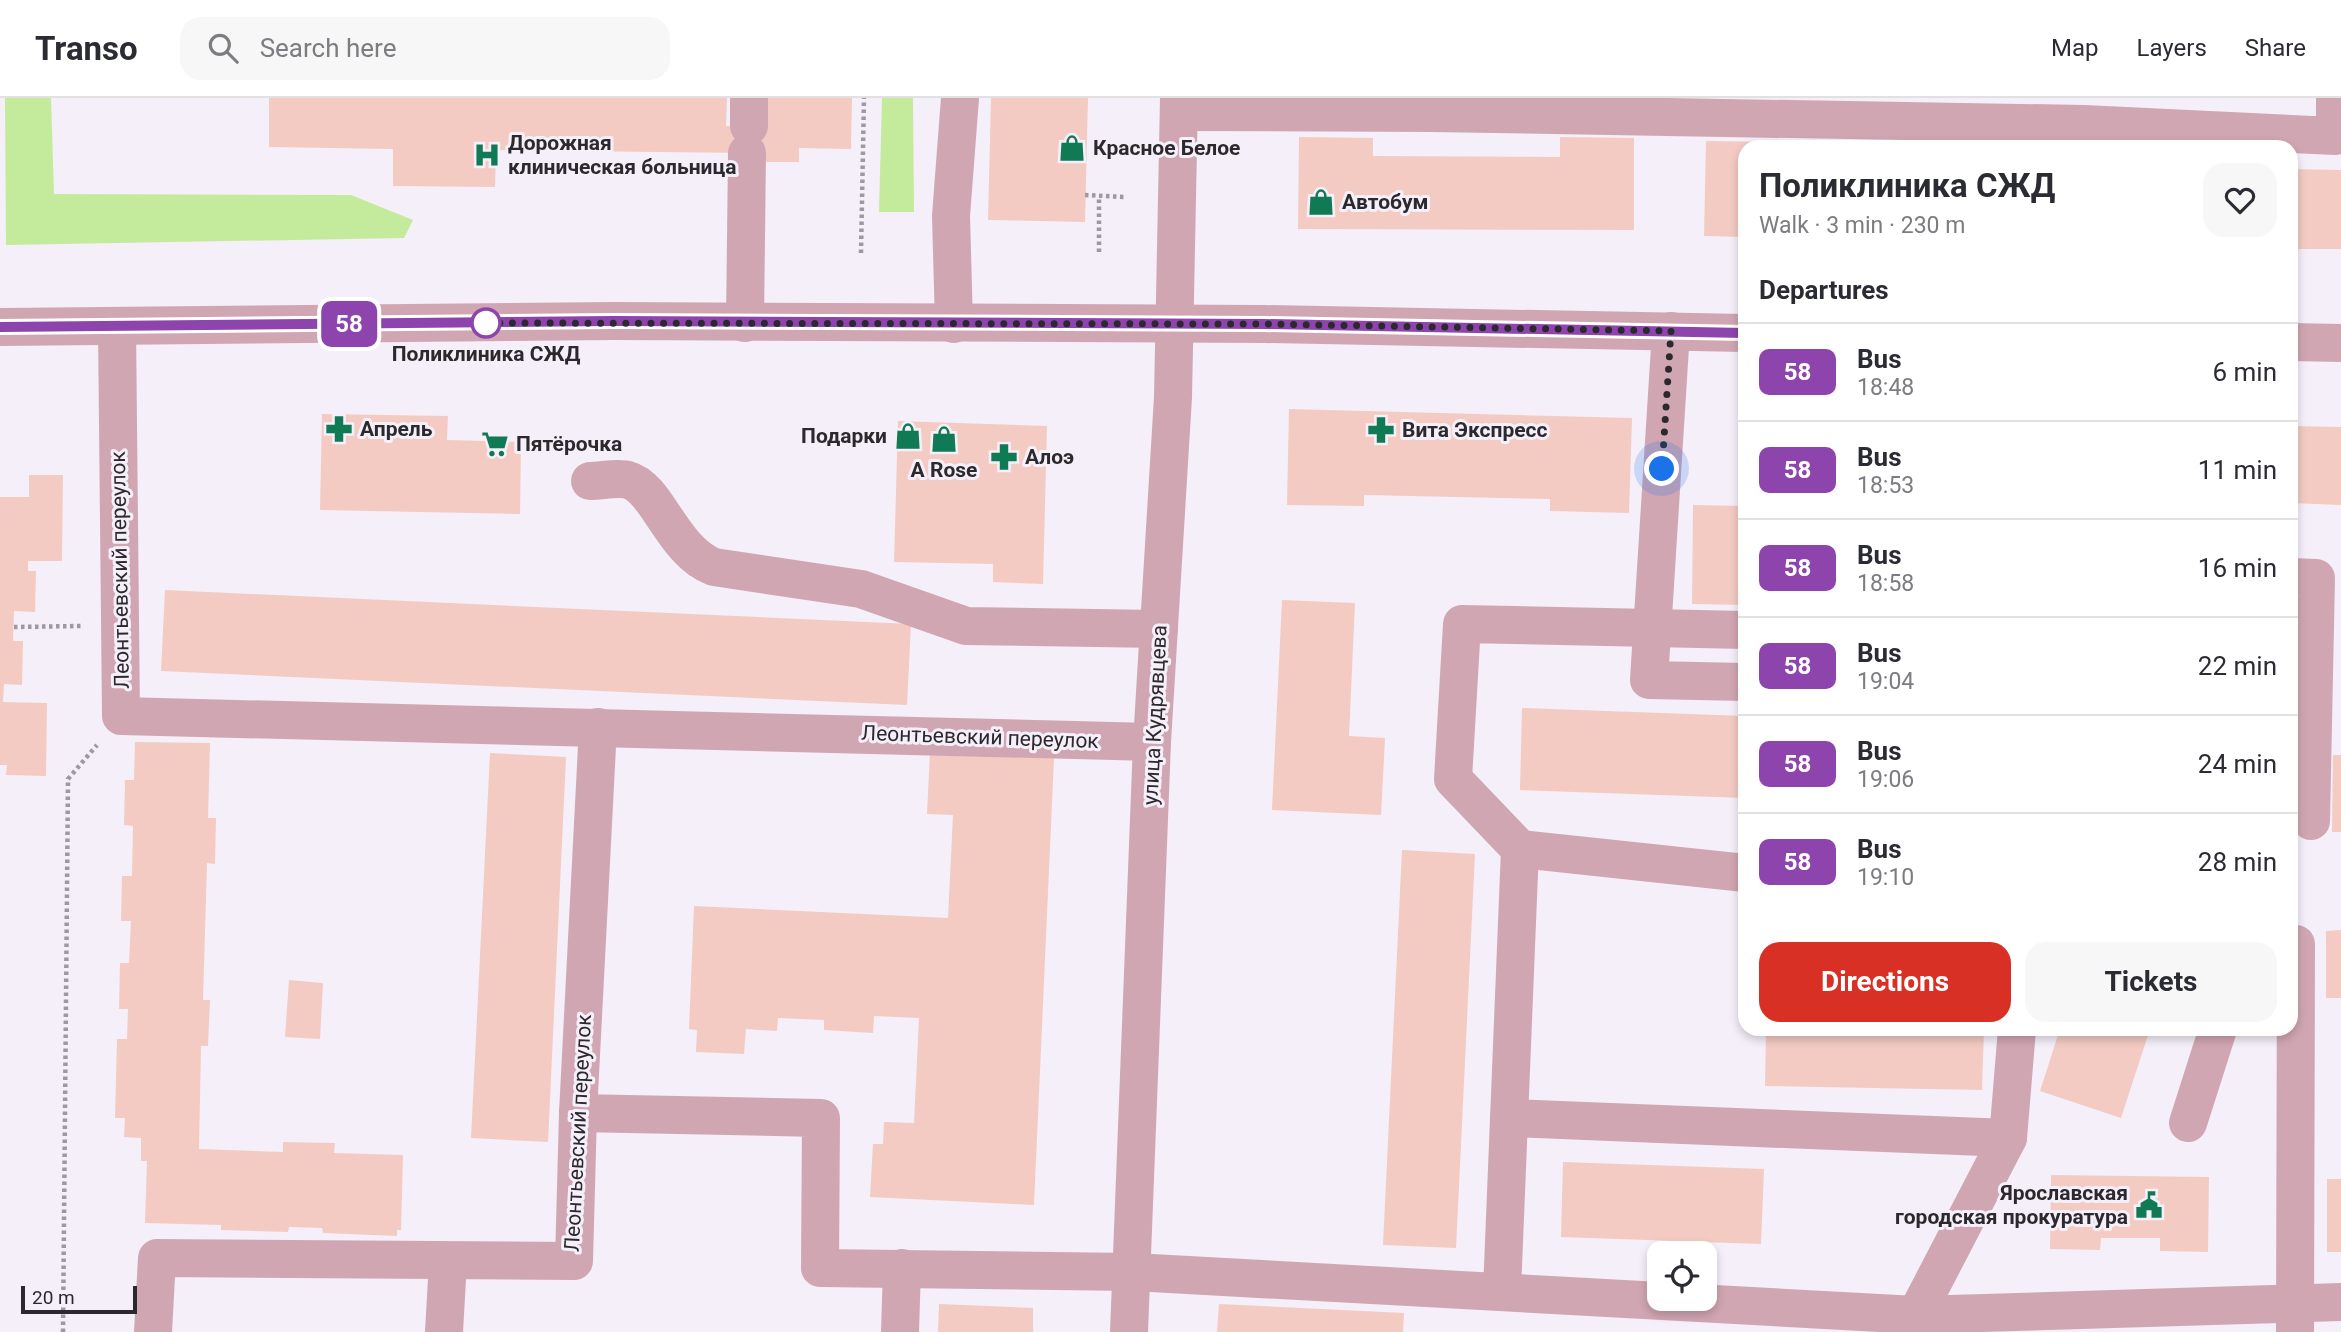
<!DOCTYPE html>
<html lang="en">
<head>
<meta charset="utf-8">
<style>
  :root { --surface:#fff; --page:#f7f7f7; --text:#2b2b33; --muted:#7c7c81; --line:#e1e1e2; --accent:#d93025 }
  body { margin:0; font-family:Roboto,sans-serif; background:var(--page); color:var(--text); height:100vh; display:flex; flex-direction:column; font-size:26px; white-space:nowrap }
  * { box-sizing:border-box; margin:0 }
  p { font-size:23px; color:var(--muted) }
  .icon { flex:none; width:38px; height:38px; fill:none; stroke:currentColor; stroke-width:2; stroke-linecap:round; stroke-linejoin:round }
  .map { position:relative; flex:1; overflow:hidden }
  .drawer { position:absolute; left:1738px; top:42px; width:560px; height:896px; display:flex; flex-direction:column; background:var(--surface); border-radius:21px; box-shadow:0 4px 10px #0003 }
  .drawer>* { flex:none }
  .badge { padding:0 14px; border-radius:10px; font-size:24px; line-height:46px }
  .fabs { position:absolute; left:1647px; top:1143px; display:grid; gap:14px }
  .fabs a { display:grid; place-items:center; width:70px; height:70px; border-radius:14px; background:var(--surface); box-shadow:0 4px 10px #0003; font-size:35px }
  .scale { position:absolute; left:21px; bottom:18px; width:116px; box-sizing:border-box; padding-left:7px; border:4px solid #2b292d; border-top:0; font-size:19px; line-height:24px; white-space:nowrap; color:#2b292d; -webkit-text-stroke:5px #f5eff9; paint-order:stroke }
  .you { position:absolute; width:35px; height:35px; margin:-18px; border:5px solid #fff; border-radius:50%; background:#1a73e8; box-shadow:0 0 0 10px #1a73e833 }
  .map>.badge { position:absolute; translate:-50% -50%; box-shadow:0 0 0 4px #fff }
  h2 { padding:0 21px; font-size:26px; line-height:63px }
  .round { display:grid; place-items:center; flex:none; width:74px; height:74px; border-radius:21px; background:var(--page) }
  .summary { display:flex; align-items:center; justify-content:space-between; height:119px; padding:0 21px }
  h1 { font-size:33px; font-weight:700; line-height:52px }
  .primary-button { display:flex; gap:14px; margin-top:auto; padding:14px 21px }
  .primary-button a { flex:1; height:80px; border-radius:21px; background:var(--accent); color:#fff; font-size:28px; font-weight:700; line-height:80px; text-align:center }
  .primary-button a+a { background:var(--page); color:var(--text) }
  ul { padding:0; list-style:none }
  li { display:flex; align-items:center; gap:21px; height:98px; padding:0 21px; border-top:2px solid var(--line) }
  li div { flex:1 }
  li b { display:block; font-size:26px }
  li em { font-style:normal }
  li .badge { min-width:77px; font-weight:700; text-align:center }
  header { display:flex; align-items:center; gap:42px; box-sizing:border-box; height:98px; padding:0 35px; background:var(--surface); border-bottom:2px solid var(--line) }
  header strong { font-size:33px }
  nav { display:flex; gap:38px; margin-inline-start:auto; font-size:24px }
  .search { width:490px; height:63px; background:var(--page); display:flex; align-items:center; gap:18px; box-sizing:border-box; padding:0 24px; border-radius:21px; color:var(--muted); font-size:26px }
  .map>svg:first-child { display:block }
</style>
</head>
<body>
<header>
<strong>Transo</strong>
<div class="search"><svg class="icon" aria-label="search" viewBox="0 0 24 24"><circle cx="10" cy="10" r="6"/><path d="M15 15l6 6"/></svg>Search here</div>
<nav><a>Map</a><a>Layers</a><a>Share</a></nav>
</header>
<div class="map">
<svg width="2341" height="1234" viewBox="0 0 2341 1234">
  <rect width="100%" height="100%" fill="#f5eff9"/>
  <!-- green -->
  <g fill="#c4eb9b">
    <polygon points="5,0 51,0 54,96 351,97 413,122 404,140 6,147"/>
    <polygon points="882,0 913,0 914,114 879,114"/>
  </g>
  <!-- building -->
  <g fill="#f3cbc3">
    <polygon points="269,0 727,0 726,28 749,28 750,0 852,0 851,51 799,50 799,64 748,64 747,55 496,52 495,89 393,88 393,51 269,49"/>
    <polygon points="991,0 1088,0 1085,124 988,122"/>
    <polygon points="1299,39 1373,40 1373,58 1560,59 1560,39 1634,40 1634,132 1298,131"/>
    <polygon points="1706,43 1784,44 1784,49 1745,49 1745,139 1704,138"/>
    <polygon points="2291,71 2341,72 2341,151 2291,151"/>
    <polygon points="1289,311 1632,320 1629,415 1550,413 1550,401 1364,397 1364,408 1287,407"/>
    <polygon points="322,316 448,318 447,342 521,344 520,416 320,412"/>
    <polygon points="898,323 1047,328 1043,486 993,484 993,466 894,464"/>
    <polygon points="2291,328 2341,329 2341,407 2291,405"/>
    <polygon points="29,377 63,377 62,463 28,463 28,473 36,473 35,514 14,513 13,543 23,543 22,587 4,586 3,604 47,605 46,678 6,677 7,667 0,667 0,399 29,399"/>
    <polygon points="1693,407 1745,408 1745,507 1692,506"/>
    <polygon points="165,492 911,526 907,607 161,573"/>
    <polygon points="1282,502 1355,505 1349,638 1385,640 1381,717 1272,712"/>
    <polygon points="1522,610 1745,618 1745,700 1520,692"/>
    <polygon points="135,644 210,645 208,720 216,720 215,766 207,765 203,902 210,902 208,948 201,948 199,1051 283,1054 283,1044 335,1045 334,1055 403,1057 401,1132 397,1132 397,1138 323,1135 322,1130 289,1129 288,1134 221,1132 221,1127 145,1125 147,1063 141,1063 141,1040 124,1039 125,1020 115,1020 117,941 127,941 128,911 119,911 120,865 129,865 131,823 121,823 122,778 132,778 133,728 124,727 125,682 134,682"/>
    <polygon points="930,654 1054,660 1034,1107 870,1099 873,1046 883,1046 884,1024 914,1025 919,920 874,918 873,935 824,932 824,922 778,920 777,933 746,931 744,956 696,954 697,932 689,931 694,808 948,820 953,717 927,716"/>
    <polygon points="490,655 566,659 548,1044 471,1040"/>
    <polygon points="2333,657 2341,657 2341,734 2332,734"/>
    <polygon points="1402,752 1475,756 1456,1150 1383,1147"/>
    <polygon points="2341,832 2341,900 2326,900 2326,833"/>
    <polygon points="289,882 323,885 320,941 285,939"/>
    <polygon points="1766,931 1984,931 1982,992 1765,988"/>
    <polygon points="2060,931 2150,931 2121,1020 2040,993"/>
    <polygon points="1563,1064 1764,1071 1761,1146 1561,1139"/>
    <polygon points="2051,1077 2209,1079 2208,1154 2160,1153 2160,1140 2101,1140 2100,1152 2050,1151"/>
    <rect x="2327" y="1081" width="14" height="73"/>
    <polygon points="939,1206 1033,1210 1033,1234 938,1234"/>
    <polygon points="1219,1206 1404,1215 1403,1234 1217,1234"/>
  </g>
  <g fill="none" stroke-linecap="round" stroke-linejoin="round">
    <!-- path -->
    <g stroke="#9d99a0" stroke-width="4.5" stroke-dasharray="3.5 3.5" stroke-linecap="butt">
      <polyline points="1085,97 1125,99"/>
      <polyline points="1099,154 1099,98"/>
      <polyline points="861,155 864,0"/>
      <polyline points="14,529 81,528"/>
      <polyline points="63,1234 68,681 97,647"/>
    </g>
    <!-- minor -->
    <g stroke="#d1a6b3" stroke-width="38">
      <polyline points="749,0 749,28"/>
      <polyline points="1179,14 1430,15 2084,26 2335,38 2335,0"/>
      <polyline points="745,225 747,55"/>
      <polyline points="954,226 951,118 960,0"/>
      <polyline points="117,228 121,618 1152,644"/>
      <polyline points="0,229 614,223 1264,226 1745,235"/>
      <polyline points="1671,233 1649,582 1745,584"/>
      <polyline points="2291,244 2341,245"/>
      <path d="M590,383C601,383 618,379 628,382C658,390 672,453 714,469L861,491L966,528L1159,531"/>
      <polyline points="2291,479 2316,480 2311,723"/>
      <polyline points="1520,751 1745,775"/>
      <polyline points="578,1015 821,1020 820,1170 1133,1174 1916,1217 2341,1204"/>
      <polyline points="1509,1020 2008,1040"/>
      <polyline points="2188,1025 2218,931"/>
      <polyline points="1502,1193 1520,751 1453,681 1462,526 1745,532"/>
      <polyline points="1916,1217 2008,1040 2017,931"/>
      <polyline points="153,1234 157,1160 574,1163 578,1015 598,629"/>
      <polyline points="444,1234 448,1163"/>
      <polyline points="900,1234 902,1170"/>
      <polyline points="1129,1234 1152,644 1173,299 1179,0"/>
      <polyline points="2295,1234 2296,846"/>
    </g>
  </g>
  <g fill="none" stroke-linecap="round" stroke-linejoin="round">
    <defs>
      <polyline id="line" points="0,229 614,223 1264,226 1745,235"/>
    </defs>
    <!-- line casing -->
    <use href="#line" stroke="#fff" stroke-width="16"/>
    <!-- line -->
    <use href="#line" stroke="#8e44ad" stroke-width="10"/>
    <!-- walk -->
    <polyline stroke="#2b292d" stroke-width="7" stroke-dasharray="0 12.6" points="486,225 474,225 1264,226 1671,233 1662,371"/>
  </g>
  <!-- icons -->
  <defs>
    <symbol id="shop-bare" viewBox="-9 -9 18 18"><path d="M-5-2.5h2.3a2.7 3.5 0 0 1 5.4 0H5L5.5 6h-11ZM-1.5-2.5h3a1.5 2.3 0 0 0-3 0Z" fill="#0f7a54" stroke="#f5eff9" stroke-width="2.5" paint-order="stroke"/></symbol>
    <symbol id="hospital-bare" viewBox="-9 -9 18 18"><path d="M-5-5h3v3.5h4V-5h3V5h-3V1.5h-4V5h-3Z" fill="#0f7a54" stroke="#f5eff9" stroke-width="2.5" paint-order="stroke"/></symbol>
    <symbol id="pharmacy-bare" viewBox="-9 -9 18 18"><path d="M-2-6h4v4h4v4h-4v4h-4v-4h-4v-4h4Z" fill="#0f7a54" stroke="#f5eff9" stroke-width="2.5" paint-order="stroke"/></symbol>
    <symbol id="supermarket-bare" viewBox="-9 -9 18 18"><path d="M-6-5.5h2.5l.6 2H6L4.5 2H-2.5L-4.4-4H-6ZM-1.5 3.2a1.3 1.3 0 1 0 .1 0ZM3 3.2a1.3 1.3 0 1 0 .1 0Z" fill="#0f7a54" stroke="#f5eff9" stroke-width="2.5" paint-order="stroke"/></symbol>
    <symbol id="civic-bare" viewBox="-9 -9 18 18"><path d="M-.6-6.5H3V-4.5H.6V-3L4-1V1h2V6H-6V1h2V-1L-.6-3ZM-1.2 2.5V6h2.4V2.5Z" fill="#0f7a54" stroke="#f5eff9" stroke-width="2.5" paint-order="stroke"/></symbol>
  </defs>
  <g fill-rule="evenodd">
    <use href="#shop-bare" x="1053" y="31" width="38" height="38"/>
    <use href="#hospital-bare" x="468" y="38" width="38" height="38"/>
    <use href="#shop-bare" x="1302" y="85" width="38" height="38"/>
    <use href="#pharmacy-bare" x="320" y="312" width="38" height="38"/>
    <use href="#pharmacy-bare" x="1362" y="313" width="38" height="38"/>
    <use href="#shop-bare" x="889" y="319" width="38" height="38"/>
    <use href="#shop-bare" x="925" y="322" width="38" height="38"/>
    <use href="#supermarket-bare" x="476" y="327" width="38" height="38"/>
    <use href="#pharmacy-bare" x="985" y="340" width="38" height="38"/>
    <use href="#civic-bare" x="2130" y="1088" width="38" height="38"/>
  </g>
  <!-- markers -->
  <circle fill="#fff" stroke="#8e44ad" stroke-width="3.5" cx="486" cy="225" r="14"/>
  <g text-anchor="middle" stroke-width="6" stroke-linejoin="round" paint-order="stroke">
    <!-- poi labels -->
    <g font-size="21" font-weight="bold" fill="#2b292d" stroke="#f5eff9" text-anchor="start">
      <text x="508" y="52">Дорожная<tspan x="508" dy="24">клиническая больница</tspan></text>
      <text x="1093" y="57">Красное Белое</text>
      <text x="1342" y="111">Автобум</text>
      <text x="360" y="338">Апрель</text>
      <text x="1402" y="339">Вита Экспресс</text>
      <text x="887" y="345" text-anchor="end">Подарки</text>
      <text x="516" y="353">Пятёрочка</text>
      <text x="1025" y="366">Алоэ</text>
      <text x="944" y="379" text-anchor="middle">A Rose</text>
      <text x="2128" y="1102" text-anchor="end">Ярославская<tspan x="2128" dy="24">городская прокуратура</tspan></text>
    </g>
    <!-- stop labels -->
    <g font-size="21" font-weight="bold" fill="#2b292d" stroke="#f5eff9">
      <text x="486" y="263">Поликлиника СЖД</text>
    </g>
    <!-- street labels -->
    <g font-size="21" fill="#2b292d" stroke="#f5eff9">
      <text transform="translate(120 472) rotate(-91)" y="7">Леонтьевский переулок</text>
      <text transform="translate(1155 617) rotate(-87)" y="7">улица Кудрявцева</text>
      <text transform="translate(980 639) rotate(2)" y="7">Леонтьевский переулок</text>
      <text transform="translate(578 1035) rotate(-87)" y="7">Леонтьевский переулок</text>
    </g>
  </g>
</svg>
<div class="fabs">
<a><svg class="icon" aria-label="locate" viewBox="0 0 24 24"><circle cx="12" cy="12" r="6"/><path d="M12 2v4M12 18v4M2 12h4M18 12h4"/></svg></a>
</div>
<div class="scale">20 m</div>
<div class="you" style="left:1662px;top:371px"></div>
<b class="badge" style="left:349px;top:226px;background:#8e44ad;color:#fff">58</b>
<section class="drawer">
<div class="summary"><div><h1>Поликлиника СЖД</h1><p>Walk · 3 min · 230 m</p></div><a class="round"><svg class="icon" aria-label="heart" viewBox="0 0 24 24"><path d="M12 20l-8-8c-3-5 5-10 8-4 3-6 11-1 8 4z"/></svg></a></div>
<h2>Departures</h2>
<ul>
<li><span class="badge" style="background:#8e44ad;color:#fff">58</span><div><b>Bus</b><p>18:48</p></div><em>6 min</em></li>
<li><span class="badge" style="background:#8e44ad;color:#fff">58</span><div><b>Bus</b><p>18:53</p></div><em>11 min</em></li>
<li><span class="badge" style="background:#8e44ad;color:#fff">58</span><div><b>Bus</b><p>18:58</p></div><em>16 min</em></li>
<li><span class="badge" style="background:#8e44ad;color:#fff">58</span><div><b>Bus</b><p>19:04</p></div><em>22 min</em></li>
<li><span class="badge" style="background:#8e44ad;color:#fff">58</span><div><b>Bus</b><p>19:06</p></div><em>24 min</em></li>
<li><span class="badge" style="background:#8e44ad;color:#fff">58</span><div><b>Bus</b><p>19:10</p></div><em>28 min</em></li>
</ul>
<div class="primary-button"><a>Directions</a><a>Tickets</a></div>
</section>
</div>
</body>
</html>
